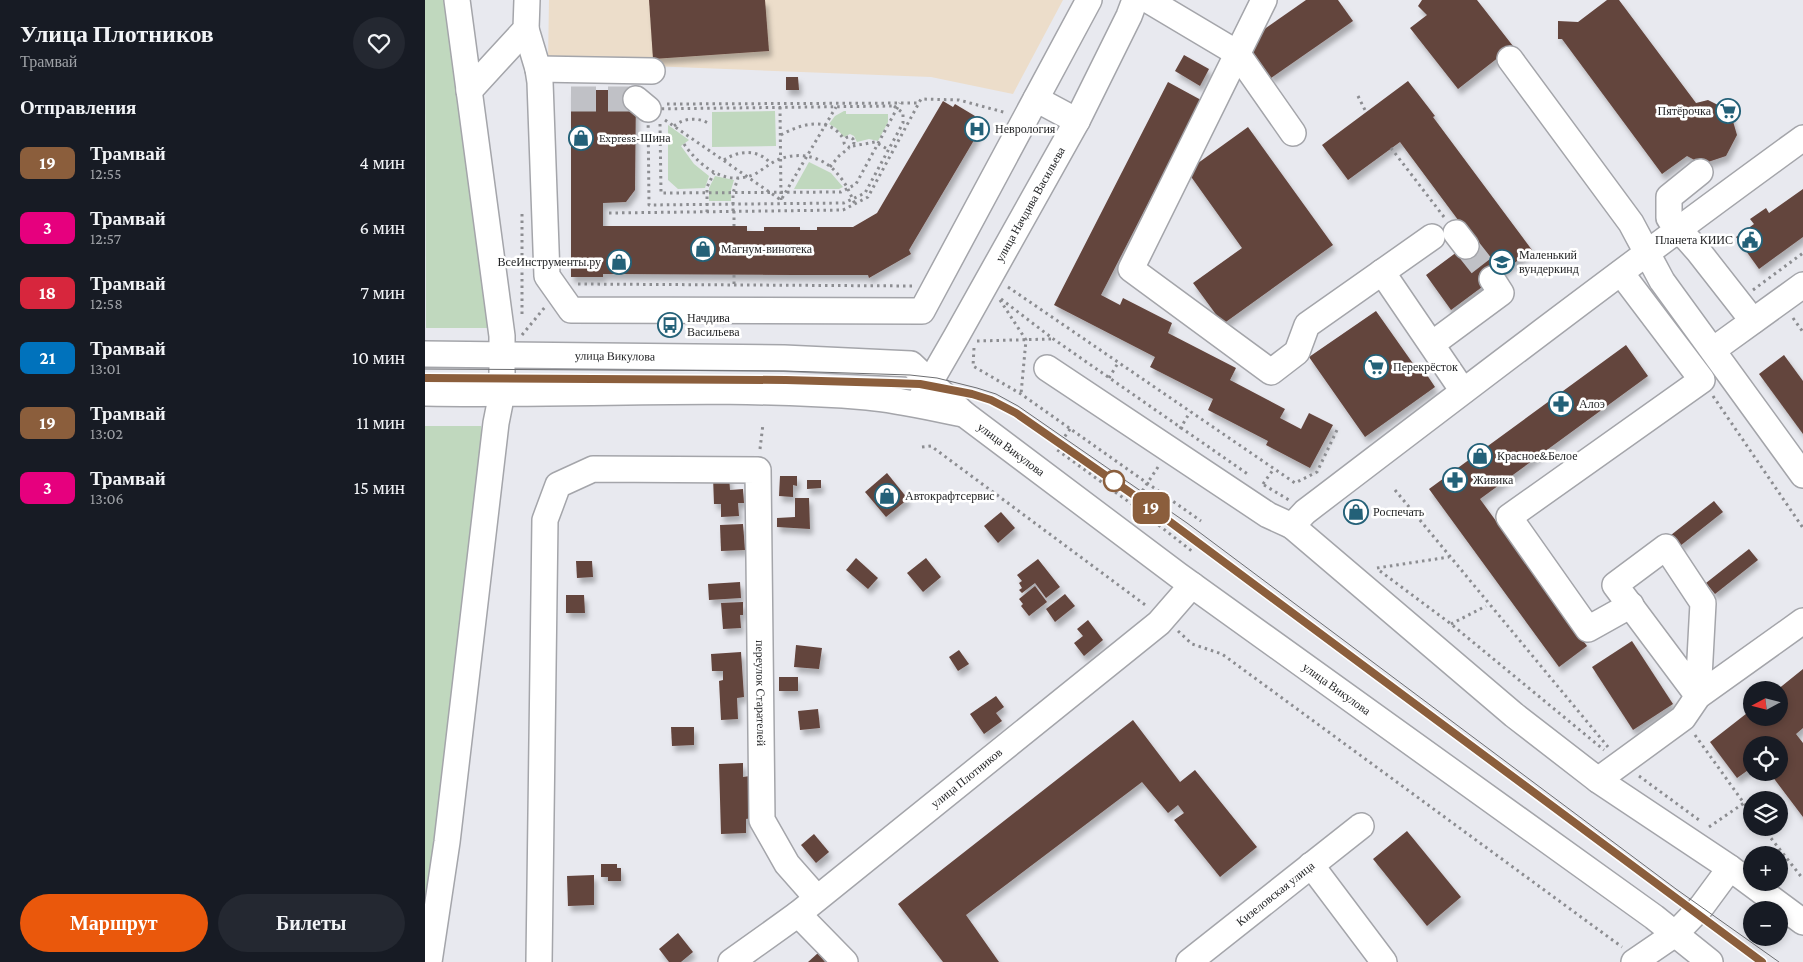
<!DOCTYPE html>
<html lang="ru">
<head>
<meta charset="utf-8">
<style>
  :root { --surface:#171b24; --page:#242831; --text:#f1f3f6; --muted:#9ea1a6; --accent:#ea580c }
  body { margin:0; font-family:"Crimson Pro",serif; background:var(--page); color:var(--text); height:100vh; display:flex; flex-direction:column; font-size:19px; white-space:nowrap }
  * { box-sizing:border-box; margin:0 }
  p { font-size:16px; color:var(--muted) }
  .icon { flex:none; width:28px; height:28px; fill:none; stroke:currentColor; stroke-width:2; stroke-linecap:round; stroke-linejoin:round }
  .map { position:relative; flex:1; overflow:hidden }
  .side { display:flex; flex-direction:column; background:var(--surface); width:425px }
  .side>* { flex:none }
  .badge { padding:0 10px; border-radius:8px; font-size:18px; line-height:32px }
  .needle { width:32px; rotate:263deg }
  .controls { position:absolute; left:1318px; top:681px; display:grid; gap:10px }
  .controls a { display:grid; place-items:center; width:45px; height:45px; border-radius:50%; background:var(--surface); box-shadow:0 2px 8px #0003; font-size:25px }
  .map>.badge { position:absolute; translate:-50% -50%; box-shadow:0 0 0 2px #fff }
  h2 { padding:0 20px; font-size:19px; line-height:45px }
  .round { display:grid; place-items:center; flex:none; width:52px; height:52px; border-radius:26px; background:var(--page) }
  .headline { display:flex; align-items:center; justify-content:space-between; height:85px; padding:0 20px }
  h1 { font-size:24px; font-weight:800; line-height:38px }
  .button { display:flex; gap:10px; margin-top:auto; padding:10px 20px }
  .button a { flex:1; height:58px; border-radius:30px; background:var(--accent); color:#fff; font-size:20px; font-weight:800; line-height:58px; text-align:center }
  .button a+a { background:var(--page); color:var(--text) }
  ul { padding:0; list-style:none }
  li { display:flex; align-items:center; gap:15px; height:65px; padding:0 20px }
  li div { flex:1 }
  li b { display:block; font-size:19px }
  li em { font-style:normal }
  li .badge { min-width:55px; font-weight:700; text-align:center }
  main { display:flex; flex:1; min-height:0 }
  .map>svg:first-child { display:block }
</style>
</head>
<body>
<main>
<section class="side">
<div class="headline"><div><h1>Улица Плотников</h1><p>Трамвай</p></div><a class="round"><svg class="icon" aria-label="heart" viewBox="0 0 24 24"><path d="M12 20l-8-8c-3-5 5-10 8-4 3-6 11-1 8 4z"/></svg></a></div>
<h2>Отправления</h2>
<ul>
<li><span class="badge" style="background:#8b5e3c;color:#fff">19</span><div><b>Трамвай</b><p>12:55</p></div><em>4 мин</em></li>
<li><span class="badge" style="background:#e6007e;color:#fff">3</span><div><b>Трамвай</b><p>12:57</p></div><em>6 мин</em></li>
<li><span class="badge" style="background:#d7263d;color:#fff">18</span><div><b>Трамвай</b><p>12:58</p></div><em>7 мин</em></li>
<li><span class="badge" style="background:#0072bc;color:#fff">21</span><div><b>Трамвай</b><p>13:01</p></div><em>10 мин</em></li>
<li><span class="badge" style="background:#8b5e3c;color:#fff">19</span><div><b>Трамвай</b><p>13:02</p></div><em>11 мин</em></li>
<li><span class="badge" style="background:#e6007e;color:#fff">3</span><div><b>Трамвай</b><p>13:06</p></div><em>15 мин</em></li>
</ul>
<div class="button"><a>Маршрут</a><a>Билеты</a></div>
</section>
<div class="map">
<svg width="1378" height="962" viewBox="0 0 1378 962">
  <defs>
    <filter id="shadow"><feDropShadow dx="3" dy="5.5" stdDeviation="2.5" flood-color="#0004"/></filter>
  </defs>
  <rect width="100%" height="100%" fill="#e8e9ef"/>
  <!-- education -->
  <polygon fill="#ecddca" points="124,0 638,0 588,94 506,77 123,62"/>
  <!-- green -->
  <g fill="#c0d8be">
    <polygon points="0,0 24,0 64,328 1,328"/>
    <polygon points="350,111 351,146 287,147 287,112"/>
    <polygon points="419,111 421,111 421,114 463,114 463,122 453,141 444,139 432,142 429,136 425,134 419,137 411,128 404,124 410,116"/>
    <polygon points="243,125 264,140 256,146 269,164 284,176 280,188 253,189 243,180"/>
    <polygon points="384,162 406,173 418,187 414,189 369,189"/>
    <polygon points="290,176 309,180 306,190 306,201 284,201 284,188"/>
    <polygon points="0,426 56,426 57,434 0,937"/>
  </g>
  <!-- building -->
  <g fill="#64443c" filter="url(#shadow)">
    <polygon points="224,0 340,0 344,51 228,59"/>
    <polygon points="881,0 913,0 928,21 846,78 821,42"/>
    <polygon points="997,0 1052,0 1088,46 1033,89 985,28 1002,15 993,6"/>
    <polygon points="1182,0 1194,0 1271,103 1283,100 1305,111 1312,135 1301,156 1277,164 1262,156 1237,174 1137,39 1133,39 1133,21 1153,22"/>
    <polygon points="759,55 784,69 775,86 750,71"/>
    <polygon points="361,77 373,77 374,90 361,90"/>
    <polygon points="983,81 1010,116 1008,117 1107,250 1026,310 1001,275 1048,240 975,142 923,180 897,145"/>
    <polygon points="743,82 776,100 676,295 695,305 698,298 747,323 743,333 811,368 805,380 860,409 855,418 876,429 884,413 908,425 885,468 841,445 843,441 783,410 788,399 725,367 730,357 629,305"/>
    <polygon points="146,90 211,90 210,190 201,202 178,203 178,226 322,226 322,231 339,231 339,227 375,227 375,230 392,230 392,227 428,227 452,213 518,101 528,107 530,104 550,116 548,119 558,125 484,250 486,254 444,278 443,275 370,275 178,274 178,277 146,277"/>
    <polygon points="823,127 908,245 798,324 768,283 817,248 762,171"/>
    <polygon points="1378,189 1378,237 1334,269 1311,237 1329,224 1325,219 1341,208 1344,213"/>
    <polygon points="951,311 994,372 998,369 1010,387 940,437 884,357"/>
    <polygon points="1201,345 1223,376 1055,499 1162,646 1134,667 1004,489"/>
    <polygon points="1359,355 1378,381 1378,434 1334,374"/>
    <polygon points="462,473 483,499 461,517 440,492"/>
    <polygon points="304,476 305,490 318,489 319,503 313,503 314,516 296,517 296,504 289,504 288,477"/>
    <polygon points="355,476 372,476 372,486 368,485 368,497 354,496"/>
    <polygon points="382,480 396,480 396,488 382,489"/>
    <polygon points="370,498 384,498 385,529 352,527 352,518 370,517"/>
    <polygon points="1289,501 1298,512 1255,546 1246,535"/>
    <polygon points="576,512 590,528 573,543 559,526"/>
    <polygon points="318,524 320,550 296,551 295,525"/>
    <polygon points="1324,549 1333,560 1290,594 1281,583"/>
    <polygon points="431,558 453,578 443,589 421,570"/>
    <polygon points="501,558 516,577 498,592 482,573"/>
    <polygon points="613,559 635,587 621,598 610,583 597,593 594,590 597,588 594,583 597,581 592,575"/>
    <polygon points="151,561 167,561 168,577 152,578"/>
    <polygon points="315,582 316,598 284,600 283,584"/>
    <polygon points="610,586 622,602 604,616 596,606 598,604 594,599"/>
    <polygon points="640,594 650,606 630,622 621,609"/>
    <polygon points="141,595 159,595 160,613 141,613"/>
    <polygon points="318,602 318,615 315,615 316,628 298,629 296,603"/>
    <polygon points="663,620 678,640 659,656 649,643 658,636 652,629"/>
    <polygon points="1207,641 1248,704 1208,730 1167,667"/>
    <polygon points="371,645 397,648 394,669 369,667"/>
    <polygon points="534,650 544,664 533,671 524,657"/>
    <polygon points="316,652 319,697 312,698 313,719 296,720 294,681 298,680 298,671 287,671 286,654"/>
    <polygon points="1378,669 1378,728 1371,734 1378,743 1378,817 1344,772 1354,772 1354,745 1326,745 1326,768 1312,778 1285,742 1326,710 1326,718 1354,718 1354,690 1352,690"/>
    <rect x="354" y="677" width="19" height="14"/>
    <polygon points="571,696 579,707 571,713 577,721 559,734 545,714"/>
    <polygon points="393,709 395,728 375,730 373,711"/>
    <polygon points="708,720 755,782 770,770 832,847 795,877 749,820 759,813 753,805 743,813 717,782 541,915 574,962 518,962 473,904"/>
    <polygon points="246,727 269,727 269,745 247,746"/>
    <polygon points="318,763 318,777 325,776 326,818 321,819 321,833 296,834 294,764"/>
    <polygon points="982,831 1036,897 1002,926 948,859"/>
    <polygon points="389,834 404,852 391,863 376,845"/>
    <polygon points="176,864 192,864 192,868 196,868 196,881 183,881 183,877 176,877"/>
    <polygon points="169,875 169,905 143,906 142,876"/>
    <polygon points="253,933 268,952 256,962 244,962 234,949"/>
    <polygon points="393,953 400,962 383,962"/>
  </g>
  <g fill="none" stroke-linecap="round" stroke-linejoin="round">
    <!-- minor-tunnel -->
    <g stroke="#c0c1c6" stroke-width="25" stroke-dasharray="25 12" stroke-linecap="butt">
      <polyline points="146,99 211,99"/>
      <polyline points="1041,246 1067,279"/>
    </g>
    <defs>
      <g id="minor">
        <polyline points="723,0 812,53 868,133"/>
        <polyline points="839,0 706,269 846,372 872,352 882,325 1007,237"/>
        <polyline points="101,29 113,69 115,82 122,276 146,310 497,311 664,0"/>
        <polyline points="1085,59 1206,223 1237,281 1378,475"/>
        <polyline points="113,69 227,71"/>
        <polyline points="44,91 101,29 102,0"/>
        <polyline points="211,99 223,109"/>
        <polyline points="611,99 652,121"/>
        <polyline points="1275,172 1244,197 1244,218 1274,252 1328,321"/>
        <polyline points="1031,233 1041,246"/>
        <polyline points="957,272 1038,391"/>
        <polyline points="1196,273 1277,380 1084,517 1163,629 1206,605"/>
        <polyline points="1007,344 1076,293 1067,279"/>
        <polyline points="1288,350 1378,285"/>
        <path id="s1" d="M0,354L359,358L486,364L539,414L753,575L1229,917L1285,962"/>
        <polyline points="622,368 843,515 867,526 1089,715 1173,780 1305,868 1378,922"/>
        <path d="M0,393C147,396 295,385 442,397C475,400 507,408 539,414"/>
        <path id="s2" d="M497,396L531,337L652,121L704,16L710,0"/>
        <path d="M867,526L880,512C1045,386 1210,260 1378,138"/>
        <polygon points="1241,547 1278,603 1273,696 1190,585"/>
        <polyline points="1173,780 1258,718 1273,696 1378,621"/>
        <polyline points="886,865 959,962"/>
        <polyline points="373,914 420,962"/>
        <polyline points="4,962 22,842 71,423 77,393 77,336 32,0"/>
        <path id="s3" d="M114,962L120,520L133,485L168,469L333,470L337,820L362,864L392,898"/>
        <path id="s4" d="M306,962L373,914L734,623L767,585"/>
        <path id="s5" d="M764,962L936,826"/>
        <polyline points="1209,962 1250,934 1277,906 1305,868"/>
      </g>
    </defs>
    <!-- minor casing -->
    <use href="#minor" stroke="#a4a5aa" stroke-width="28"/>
    <!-- path -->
    <g stroke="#8c8d91" stroke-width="3" stroke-dasharray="2.5 4" stroke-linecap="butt">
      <polyline points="933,96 941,112"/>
      <polyline points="242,104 494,103"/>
      <polygon points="469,106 478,113 478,123 440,193 419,203 224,205 223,109"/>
      <polyline points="355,107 356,200"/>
      <polyline points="240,120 356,200 411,107"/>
      <polyline points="235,124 236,193 416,192 431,184 475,103"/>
      <path d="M249,126C259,118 272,117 283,123"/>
      <path d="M356,135C375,124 405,115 419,140"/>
      <circle cx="424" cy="142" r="5"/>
      <path d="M259,144C275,167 301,187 330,174C337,170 343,165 350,161C373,150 400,156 415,177C422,185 425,194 430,204"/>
      <polyline points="428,146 450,142 464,150"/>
      <polyline points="966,148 1019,217"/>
      <path d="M299,160C314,150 334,149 346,164"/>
      <polyline points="405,167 414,156 424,148"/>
      <polyline points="308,211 308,193 313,178"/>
      <polyline points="309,211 309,226"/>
      <polyline points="282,212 282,187 289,173"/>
      <polyline points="184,213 418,210 443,197 496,99 534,100 582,113"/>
      <polyline points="97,214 97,315"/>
      <polyline points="309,275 309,285"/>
      <polyline points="153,284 489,286"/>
      <polyline points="583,287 870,483 892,472 912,430"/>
      <polyline points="1328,290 1378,253"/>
      <polyline points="576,299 627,338 824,475"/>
      <polyline points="575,300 601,340 596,394"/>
      <polyline points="1368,318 1378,332"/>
      <polyline points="97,335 120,307"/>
      <polyline points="552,341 626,339"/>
      <polyline points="549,348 548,366 596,394 776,521"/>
      <polyline points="684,378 693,363"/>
      <polyline points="1288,396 1378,528"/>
      <polyline points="645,429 631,449 708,505"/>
      <polyline points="755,429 765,412"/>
      <polyline points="497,447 506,446 723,607"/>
      <polyline points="335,449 338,424"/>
      <polyline points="733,467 708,505 768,552"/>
      <polyline points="838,484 848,470"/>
      <polyline points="839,485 864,500"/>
      <polyline points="970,490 1183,747"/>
      <polyline points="952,568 1024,557"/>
      <polyline points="955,571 1026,624 1179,750"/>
      <polyline points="1026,624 1061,606"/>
      <polyline points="753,631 767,644 797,654 1197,947"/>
      <polyline points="1270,735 1326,813"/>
      <polyline points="1214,776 1274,820"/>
      <polyline points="1284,827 1319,803"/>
      <polyline points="1338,828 1378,879"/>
    </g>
    <!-- minor -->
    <use href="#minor" stroke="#fff" stroke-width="25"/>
    <!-- tram -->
    <g stroke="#6d6e71" stroke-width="1">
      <polyline points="0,369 360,371 485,375 512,378 552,388 571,394 593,406 762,523 1251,889 1354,962"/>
      <polyline points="0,378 361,380 466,383 495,384 558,398"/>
      <polyline points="705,492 1337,962"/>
    </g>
  </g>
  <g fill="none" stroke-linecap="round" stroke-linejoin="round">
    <defs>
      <polyline id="line" points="0,378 361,380 466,383 495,384 547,394 566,400 591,413 713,498 1337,962"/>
    </defs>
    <!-- line casing -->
    <use href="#line" stroke="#fff" stroke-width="11"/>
    <!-- line -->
    <use href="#line" stroke="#8b5e3c" stroke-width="8"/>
  </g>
  <!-- icons -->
  <defs>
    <symbol id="supermarket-ring" viewBox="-11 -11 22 22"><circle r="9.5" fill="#fff" stroke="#246178" stroke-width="1.5"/><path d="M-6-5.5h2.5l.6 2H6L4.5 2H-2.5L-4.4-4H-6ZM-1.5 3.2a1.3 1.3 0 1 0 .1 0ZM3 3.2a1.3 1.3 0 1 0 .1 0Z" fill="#246178"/></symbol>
    <symbol id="hospital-ring" viewBox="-11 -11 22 22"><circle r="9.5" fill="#fff" stroke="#246178" stroke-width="1.5"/><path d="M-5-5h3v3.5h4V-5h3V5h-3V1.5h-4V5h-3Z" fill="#246178"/></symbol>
    <symbol id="shop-ring" viewBox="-11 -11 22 22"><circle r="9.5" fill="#fff" stroke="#246178" stroke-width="1.5"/><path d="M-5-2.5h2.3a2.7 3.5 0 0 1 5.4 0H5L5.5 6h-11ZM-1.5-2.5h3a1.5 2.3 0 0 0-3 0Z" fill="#246178"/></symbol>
    <symbol id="civic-ring" viewBox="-11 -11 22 22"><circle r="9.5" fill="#fff" stroke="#246178" stroke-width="1.5"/><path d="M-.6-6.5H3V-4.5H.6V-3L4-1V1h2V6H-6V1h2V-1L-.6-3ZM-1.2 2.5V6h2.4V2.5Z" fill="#246178"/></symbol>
    <symbol id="school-ring" viewBox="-11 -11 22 22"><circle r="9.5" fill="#fff" stroke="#246178" stroke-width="1.5"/><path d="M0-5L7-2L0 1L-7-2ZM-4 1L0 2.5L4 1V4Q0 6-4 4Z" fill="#246178"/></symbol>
    <symbol id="bus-ring" viewBox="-11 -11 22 22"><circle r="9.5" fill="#fff" stroke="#246178" stroke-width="1.5"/><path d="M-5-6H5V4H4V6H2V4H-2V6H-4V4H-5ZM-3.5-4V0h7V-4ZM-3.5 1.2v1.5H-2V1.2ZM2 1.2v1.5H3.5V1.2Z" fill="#246178"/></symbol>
    <symbol id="pharmacy-ring" viewBox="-11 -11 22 22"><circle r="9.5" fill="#fff" stroke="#246178" stroke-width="1.5"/><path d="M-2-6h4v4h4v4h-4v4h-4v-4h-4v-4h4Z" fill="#246178"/></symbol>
  </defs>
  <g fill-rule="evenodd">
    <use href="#supermarket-ring" x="1289" y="97" width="28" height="28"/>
    <use href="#hospital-ring" x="538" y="115" width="28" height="28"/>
    <use href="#shop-ring" x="142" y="124" width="28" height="28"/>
    <use href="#civic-ring" x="1311" y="226" width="28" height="28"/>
    <use href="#shop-ring" x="264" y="235" width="28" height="28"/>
    <use href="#shop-ring" x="180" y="248" width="28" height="28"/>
    <use href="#school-ring" x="1063" y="248" width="28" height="28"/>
    <use href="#bus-ring" x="231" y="311" width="28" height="28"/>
    <use href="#supermarket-ring" x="937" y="353" width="28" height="28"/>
    <use href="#pharmacy-ring" x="1122" y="390" width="28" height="28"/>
    <use href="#shop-ring" x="1041" y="442" width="28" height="28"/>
    <use href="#pharmacy-ring" x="1016" y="466" width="28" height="28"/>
    <use href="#shop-ring" x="448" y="482" width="28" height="28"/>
    <use href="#shop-ring" x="917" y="498" width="28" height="28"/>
  </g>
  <!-- markers -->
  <circle fill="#fff" stroke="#8b5e3c" stroke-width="2.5" cx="689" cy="481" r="10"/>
  <g text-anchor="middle" stroke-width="5" stroke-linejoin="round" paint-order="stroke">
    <!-- poi labels -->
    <g font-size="12" fill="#1f2022" stroke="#fff" text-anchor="start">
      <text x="1286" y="115" text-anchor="end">Пятёрочка</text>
      <text x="570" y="133">Неврология</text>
      <text x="174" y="142">Express-Шина</text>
      <text x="1308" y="244" text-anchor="end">Планета КИИС</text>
      <text x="296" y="253">Магнум-винотека</text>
      <text x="1094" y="259">Маленький<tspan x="1094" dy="14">вундеркинд</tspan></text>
      <text x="176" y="266" text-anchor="end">ВсеИнструменты.ру</text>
      <text x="262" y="322">Начдива<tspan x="262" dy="14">Васильева</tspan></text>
      <text x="968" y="371">Перекрёсток</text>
      <text x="1154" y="408">Алоэ</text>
      <text x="1072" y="460">Красное&amp;Белое</text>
      <text x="1048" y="484">Живика</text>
      <text x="480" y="500">Автокрафтсервис</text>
      <text x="948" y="516">Роспечать</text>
    </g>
    <!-- street labels -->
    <g font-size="12" fill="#1f2022" stroke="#fff">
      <text dy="4" stroke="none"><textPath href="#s2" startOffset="220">улица Начдива Васильева</textPath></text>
      <text dy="4" stroke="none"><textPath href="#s1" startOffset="190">улица Викулова</textPath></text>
      <text dy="4" stroke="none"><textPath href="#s1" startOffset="618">улица Викулова</textPath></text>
      <text dy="4" stroke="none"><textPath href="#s1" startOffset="1022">улица Викулова</textPath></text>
      <text dy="4" stroke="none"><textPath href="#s3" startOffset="906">переулок Старателей</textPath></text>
      <text dy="4" stroke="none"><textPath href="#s4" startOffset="299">улица Плотников</textPath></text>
      <text dy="4" stroke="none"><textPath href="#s5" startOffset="110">Кизеловская улица</textPath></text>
    </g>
  </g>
</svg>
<div class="controls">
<a><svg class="needle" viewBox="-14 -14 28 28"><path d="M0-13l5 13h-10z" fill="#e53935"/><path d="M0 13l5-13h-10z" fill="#9ea1a6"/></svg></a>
<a><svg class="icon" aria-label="locate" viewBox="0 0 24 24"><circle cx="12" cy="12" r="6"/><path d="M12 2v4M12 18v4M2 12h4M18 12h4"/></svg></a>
<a><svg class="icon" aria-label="layers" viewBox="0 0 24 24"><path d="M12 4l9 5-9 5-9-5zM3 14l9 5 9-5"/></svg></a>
<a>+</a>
<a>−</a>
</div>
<b class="badge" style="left:726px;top:508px;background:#8b5e3c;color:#fff">19</b>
</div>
</main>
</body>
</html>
